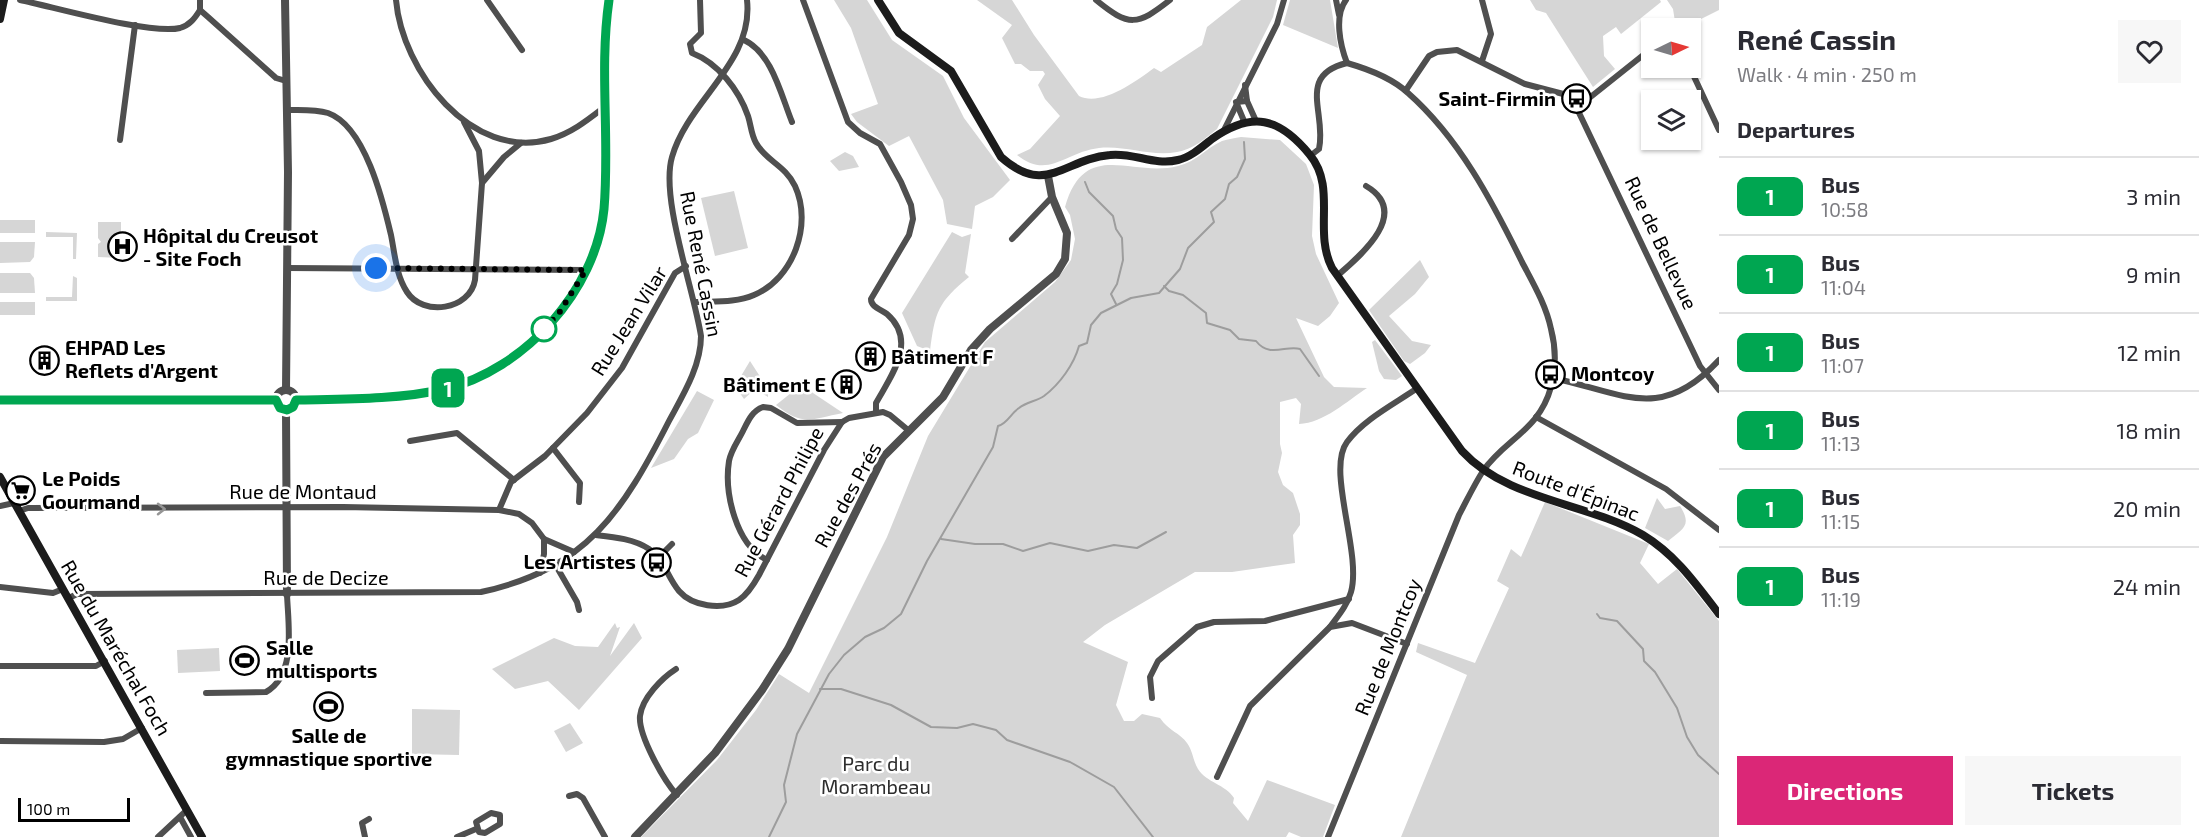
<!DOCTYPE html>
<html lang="en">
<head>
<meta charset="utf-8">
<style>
  :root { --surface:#fff; --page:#f7f7f7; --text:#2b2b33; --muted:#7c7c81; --line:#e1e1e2; --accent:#db2777 }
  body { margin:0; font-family:"Exo 2",sans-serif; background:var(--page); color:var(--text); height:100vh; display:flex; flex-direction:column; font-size:22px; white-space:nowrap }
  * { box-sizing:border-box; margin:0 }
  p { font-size:20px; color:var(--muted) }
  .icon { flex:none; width:33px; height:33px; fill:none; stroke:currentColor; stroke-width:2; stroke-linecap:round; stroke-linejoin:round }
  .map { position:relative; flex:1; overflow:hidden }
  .side { display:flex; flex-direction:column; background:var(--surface); width:480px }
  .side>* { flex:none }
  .badge { padding:0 12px; border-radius:9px; font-size:21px; line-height:39px }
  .needle { width:39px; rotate:85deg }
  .controls { position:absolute; left:1641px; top:18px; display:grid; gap:12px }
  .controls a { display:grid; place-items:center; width:60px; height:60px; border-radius:0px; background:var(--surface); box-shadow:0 2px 4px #0004; font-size:30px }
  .scale { position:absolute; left:18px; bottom:15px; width:112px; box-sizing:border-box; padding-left:6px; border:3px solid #000; border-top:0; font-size:16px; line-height:21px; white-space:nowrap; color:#000; -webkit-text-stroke:4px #fff; paint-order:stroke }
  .you { position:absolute; width:30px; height:30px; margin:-15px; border:4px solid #fff; border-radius:50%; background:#1a73e8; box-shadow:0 0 0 9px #1a73e833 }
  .map>.badge { position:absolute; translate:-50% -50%; box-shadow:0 0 0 3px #fff }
  h2 { padding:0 18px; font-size:22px; line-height:54px }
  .round { display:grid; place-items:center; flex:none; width:63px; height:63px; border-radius:0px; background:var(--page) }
  .overview { display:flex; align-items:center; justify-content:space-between; height:102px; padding:0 18px }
  h1 { font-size:28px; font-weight:700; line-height:45px }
  .cta { display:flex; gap:12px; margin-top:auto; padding:12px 18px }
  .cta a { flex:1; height:69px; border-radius:0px; background:var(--accent); color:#fff; font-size:24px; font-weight:700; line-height:69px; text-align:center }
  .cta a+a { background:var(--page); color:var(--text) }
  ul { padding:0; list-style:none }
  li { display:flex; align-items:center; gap:18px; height:78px; padding:0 18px; border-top:2px solid var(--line) }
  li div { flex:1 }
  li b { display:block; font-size:22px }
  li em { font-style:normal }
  li .badge { min-width:66px; font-weight:700; text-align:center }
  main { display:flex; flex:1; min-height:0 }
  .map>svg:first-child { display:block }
</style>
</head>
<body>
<main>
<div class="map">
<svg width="1719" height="837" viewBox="0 0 1719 837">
  <rect width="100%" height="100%" fill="#fff"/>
  <!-- green -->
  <g fill="#d6d6d6">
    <polygon points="834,0 867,0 892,40 943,76 964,118 1010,180 993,197 975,206 972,229 947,224 943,200 909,136 889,146 857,122 851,114 878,104 851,28"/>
    <path d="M977,0H1012L1034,35L1079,96C1101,107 1135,82 1154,68L1161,72L1202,45L1207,27L1241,0H1277L1273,17L1217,129C1206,138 1192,150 1177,152C1151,157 1125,145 1099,148C1065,152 1048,180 1017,155L1030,149L1060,116L1045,99L1038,85L1045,74L1043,71H1030L1021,64H1015L1002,38L1012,25Z"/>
    <polygon points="1290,0 1330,0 1338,48 1283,25"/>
    <polygon points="1530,0 1660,0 1661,2 1621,34 1616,27 1603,36 1604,56 1615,69 1593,87 1546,13 1536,10"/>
    <polygon points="1667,0 1719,0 1719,10 1683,28 1676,28 1673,9"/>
    <path d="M1241,137L1280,140L1306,164L1314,185L1312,236L1316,254L1339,303L1330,316L1318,326L1296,318L1324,377L1334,387L1367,388C1347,401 1324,423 1299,424L1301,404L1296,398L1280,402V444L1282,453L1278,472L1283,485L1293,493L1300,514V525L1293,535L1295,563L1232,572H1195L1105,625L1083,642L1128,662L1116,705L1124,721H1134L1142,714L1160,718C1169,731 1180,733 1187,743C1193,751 1193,761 1198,769C1207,783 1225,784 1234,798L1233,803L1248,821L1267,780L1335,805L1323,837H1301L1289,832L1286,837H641L717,760L756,710L779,674L809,693L887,537L928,436L985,342L1055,282L1071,260L1075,239L1070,215L1065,207C1085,138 1131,178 1178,166C1196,162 1206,148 1222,141C1228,139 1235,138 1241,137Z"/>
    <polygon points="845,152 853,156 859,167 839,171 830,161"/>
    <polygon points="734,191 748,248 715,256 701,198"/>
    <rect x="0" y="220" width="35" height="13"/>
    <polygon points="98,222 121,222 121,258 98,257 98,244 101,242 98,238"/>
    <polygon points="46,232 77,233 76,259 73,259 73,237 46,237"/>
    <path d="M952,232L962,237L971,234L965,273L969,277C938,302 935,312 930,351L917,346L902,313Z"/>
    <polygon points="0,242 35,242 34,257 30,262 0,263"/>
    <polygon points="1420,260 1429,277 1415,294 1389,316 1412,341 1431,345 1425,353 1410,364 1404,361 1369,310"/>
    <polygon points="0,273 30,273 34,278 35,293 0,293"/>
    <polygon points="73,276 77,278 77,301 46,301 46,297 72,297"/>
    <rect x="0" y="302" width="35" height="13"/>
    <polygon points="1375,340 1402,376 1396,380 1384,379 1379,371 1372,342"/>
    <polygon points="750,361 768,389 768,397 755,389 744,399 735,386"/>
    <path d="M801,385L843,413C810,419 804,427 776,405Z"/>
    <polygon points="697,391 714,400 698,433 688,439 674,459 651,468"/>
    <path d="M1657,498L1665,509L1680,506C1692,525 1684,528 1668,541L1645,528Z"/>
    <polygon points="1545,502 1649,544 1640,563 1658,584 1677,569 1719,621 1719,837 1401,837 1467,675 1416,652 1418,643 1475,663 1509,588 1497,581 1511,549 1521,557"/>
    <polygon points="615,623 617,628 620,627 610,656 634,623 642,638 579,710 548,681 515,689 492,669 554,638 575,646 598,647"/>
    <polygon points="219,648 220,671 178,673 177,650"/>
    <polygon points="412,709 460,710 459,755 412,754"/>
    <polygon points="570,723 583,743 566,752 554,731"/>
  </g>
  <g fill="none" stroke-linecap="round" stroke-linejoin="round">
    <!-- stream -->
    <g stroke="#9d9d9d" stroke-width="2">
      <polyline points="1085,182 1089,192 1113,216 1116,229 1122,238 1123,260 1117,284 1111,294 1116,304"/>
      <path d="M1164,286L1169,291L1183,295L1206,313L1207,323L1230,330L1239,339L1256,341C1269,358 1286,345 1300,349L1319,376"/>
      <polyline points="941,539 975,544 1003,544 1023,551 1050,543 1088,551 1114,545 1137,548 1166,532"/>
      <polyline points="1597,614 1600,618 1617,621 1643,649 1644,661 1655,672 1677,708 1687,737 1698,755 1719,774"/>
      <polyline points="820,689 841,689 891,705 931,727 957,728 973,724 996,730 1007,740 1070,762 1114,787 1153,837"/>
      <path d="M769,837L786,802L784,785L797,734L829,674L844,655L865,637L884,628L901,614L927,561L993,447L998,426C1008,423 1010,414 1019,408C1026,402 1037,401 1044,396C1060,384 1074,364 1079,346L1087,343L1091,325L1101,313L1131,298L1159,293L1180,269L1188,248L1214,222L1211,212L1225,199L1229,184L1237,177L1245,159L1244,142"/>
    </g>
    <!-- minor -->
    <g stroke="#4f4f4f" stroke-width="6">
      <path d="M20,0C54,7 151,35 180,28C190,25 195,18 200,10"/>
      <polyline points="200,0 200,10 208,17 276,78 286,81"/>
      <path d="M396,0C402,70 471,162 551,139C572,133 589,119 606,106"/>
      <polyline points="487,0 522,50"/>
      <path d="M803,0L848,122L860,133L880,144L901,182L911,205L913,219L909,235L871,299C871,307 880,309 887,314C918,341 891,376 876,403V413"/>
      <path d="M1096,0C1129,27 1137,26 1170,0"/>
      <polyline points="1336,0 1339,15"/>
      <path d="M1346,0C1334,16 1340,45 1347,63"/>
      <path d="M744,40C772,53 781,95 792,122"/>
      <polyline points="1482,61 1491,34 1482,0"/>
      <polyline points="1690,68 1719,130"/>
      <polyline points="1245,85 1247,101 1256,121"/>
      <polyline points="1406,90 1429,56 1437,52 1457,50 1525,84 1571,96 1700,366 1719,390"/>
      <polyline points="1578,107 1652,48"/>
      <path d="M287,110C300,110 315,109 328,113C365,126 383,201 391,235C395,255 396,275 407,292C423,317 470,310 475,280L482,183L504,157L521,143"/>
      <polyline points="1244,121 1236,102 1247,101"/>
      <polyline points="464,122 479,151 482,183"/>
      <polyline points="1223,132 1277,24 1284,0"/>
      <polyline points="120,140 135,25"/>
      <path d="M1310,156L1319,149C1327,114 1296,75 1347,63"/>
      <polyline points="1012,239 1052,197"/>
      <polyline points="287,268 586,270"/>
      <path d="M1337,276C1360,256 1412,213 1366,186"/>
      <path d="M695,302C714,301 736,303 754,295C793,279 813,225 795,186C785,165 766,161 756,143C751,134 751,125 748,116C739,90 718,63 692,53L690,44L701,33L700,0"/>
      <path d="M1553,378C1623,393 1661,423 1719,360"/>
      <polyline points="1536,417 1666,489 1719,530"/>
      <polyline points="410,441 457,433 514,480"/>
      <polyline points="553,448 580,483 579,502"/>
      <polyline points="0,506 14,503"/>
      <polyline points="499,510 511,482 545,456 587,413 622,368 675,273 686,266"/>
      <polyline points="19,511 28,508 343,507 499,510 519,514 532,523 544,539 574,552"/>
      <path d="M596,535C614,537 634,539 649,549C665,560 667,577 679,591C692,606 722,611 739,600C748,594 754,584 759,575L824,450L842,422L849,418L883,412L890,415L908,430"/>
      <polyline points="658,558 672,544"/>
      <path d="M767,560C736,545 724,493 729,461C731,450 738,441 743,431C748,421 752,411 763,407L771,408L797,423L842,422"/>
      <polyline points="555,564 577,602 579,610"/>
      <polyline points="540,573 544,554 544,539"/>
      <polyline points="0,587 53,593 63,589"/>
      <path d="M69,598L77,594L481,592C587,569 623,511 669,421C683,395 701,366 701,336C694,290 660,198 672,157C688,100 754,63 747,0"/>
      <path d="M1330,627C1338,616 1347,606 1351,592C1362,553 1326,470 1347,442C1363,420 1394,404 1416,389"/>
      <polyline points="0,666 96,666 105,661"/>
      <path d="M676,669C662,678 642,698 640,716C638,735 664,781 677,795"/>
      <path d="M206,693L266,692C297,675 288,624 287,594"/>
      <polyline points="1152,698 1150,677 1158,661 1197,627 1214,622 1265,621 1349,599"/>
      <polyline points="0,741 104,742 123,739 142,728"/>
      <polyline points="1217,777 1250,706 1330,627 1352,623 1407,644"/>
      <polyline points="569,796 577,794 583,798 605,837"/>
      <polygon points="491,813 500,815 500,824 485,833 479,832 476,822"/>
      <polyline points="180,817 191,837"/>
      <polyline points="158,837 187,810"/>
      <polyline points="365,837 362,823 369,819"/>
      <polyline points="457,837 476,829"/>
      <path d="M1328,837L1459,515C1467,500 1474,485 1483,471C1505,439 1539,431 1551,387C1556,368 1556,348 1551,329C1546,305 1533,283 1522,262C1492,201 1459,138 1408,93C1392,78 1368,69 1347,63"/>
    </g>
    <!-- tertiary -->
    <g stroke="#4f4f4f" stroke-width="8">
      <polyline points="285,0 288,172 286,390"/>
      <circle cx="286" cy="400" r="10"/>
      <polyline points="0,400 276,400"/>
      <path d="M296,400C344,399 397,400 445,389C524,370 596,291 604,209C610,140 599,69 609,0"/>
      <polyline points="286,410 287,594"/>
      <polyline points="635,837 715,753 762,690 788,649 883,457 943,397 971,350 990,329 1056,274 1065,259 1067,233 1052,197 1048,176"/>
    </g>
    <!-- secondary -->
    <g stroke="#1c1c1c" stroke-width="8">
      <path d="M878,0L899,33L951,71L1001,157C1046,197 1064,159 1110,155C1133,152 1154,166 1178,160C1191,157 1202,147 1212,139C1252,111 1279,117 1310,155C1337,188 1313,231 1332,268L1462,451C1508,501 1586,502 1643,535C1676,555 1696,584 1719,614"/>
      <polyline points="0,19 4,0"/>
      <polyline points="0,477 202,837"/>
    </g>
  </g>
  <!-- one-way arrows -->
  <defs><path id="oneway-chevron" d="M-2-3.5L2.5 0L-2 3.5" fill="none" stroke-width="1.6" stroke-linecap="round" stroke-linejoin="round" transform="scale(1.5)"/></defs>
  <use stroke="#959595" href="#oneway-chevron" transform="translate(161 509)"/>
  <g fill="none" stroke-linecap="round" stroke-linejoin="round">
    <defs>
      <path id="line" d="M0,400H276L280,408L287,410L293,407L296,400C344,399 397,400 445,389C524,370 596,291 604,209C610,140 599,69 609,0"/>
    </defs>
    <!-- line casing -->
    <use href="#line" stroke="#fff" stroke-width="14"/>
    <!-- line -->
    <use href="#line" stroke="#00a651" stroke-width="9"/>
    <!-- walk -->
    <polyline stroke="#000" stroke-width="6" stroke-dasharray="0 10.8" points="376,268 586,270 559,313 544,329"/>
  </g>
  <!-- icons -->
  <defs>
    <symbol id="bus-ring" viewBox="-11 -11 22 22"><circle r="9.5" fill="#fff" stroke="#000" stroke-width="1.5"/><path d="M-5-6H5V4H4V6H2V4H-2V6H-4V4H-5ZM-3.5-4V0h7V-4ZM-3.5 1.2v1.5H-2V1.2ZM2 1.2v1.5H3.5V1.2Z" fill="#000"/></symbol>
    <symbol id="hospital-ring" viewBox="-11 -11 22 22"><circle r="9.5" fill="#fff" stroke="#000" stroke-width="1.5"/><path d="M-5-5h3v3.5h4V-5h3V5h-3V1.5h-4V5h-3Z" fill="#000"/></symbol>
    <symbol id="building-ring" viewBox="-11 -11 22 22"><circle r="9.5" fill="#fff" stroke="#000" stroke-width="1.5"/><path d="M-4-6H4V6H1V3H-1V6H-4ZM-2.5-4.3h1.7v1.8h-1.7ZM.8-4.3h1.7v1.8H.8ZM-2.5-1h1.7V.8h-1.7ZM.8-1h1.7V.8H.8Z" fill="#000"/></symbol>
    <symbol id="supermarket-ring" viewBox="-11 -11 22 22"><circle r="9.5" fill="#fff" stroke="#000" stroke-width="1.5"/><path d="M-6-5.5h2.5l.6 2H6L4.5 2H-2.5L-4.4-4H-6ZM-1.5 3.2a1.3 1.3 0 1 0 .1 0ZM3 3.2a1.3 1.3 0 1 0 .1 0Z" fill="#000"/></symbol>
    <symbol id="stadium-ring" viewBox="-11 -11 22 22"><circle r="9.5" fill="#fff" stroke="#000" stroke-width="1.5"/><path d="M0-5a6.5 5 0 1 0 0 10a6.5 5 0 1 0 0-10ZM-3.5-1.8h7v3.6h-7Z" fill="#000"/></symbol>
  </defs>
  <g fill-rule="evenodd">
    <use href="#bus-ring" x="1560" y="82" width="33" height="33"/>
    <use href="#hospital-ring" x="106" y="230" width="33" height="33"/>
    <use href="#building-ring" x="854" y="340" width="33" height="33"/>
    <use href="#building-ring" x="28" y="344" width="33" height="33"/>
    <use href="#bus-ring" x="1534" y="358" width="33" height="33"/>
    <use href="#building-ring" x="830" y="368" width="33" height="33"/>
    <use href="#supermarket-ring" x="4" y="474" width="33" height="33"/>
    <use href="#bus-ring" x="640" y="546" width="33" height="33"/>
    <use href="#stadium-ring" x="228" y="644" width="33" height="33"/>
    <use href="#stadium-ring" x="312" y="690" width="33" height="33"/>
  </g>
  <!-- markers -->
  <circle fill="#fff" stroke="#00a651" stroke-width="3" cx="544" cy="329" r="12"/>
  <g text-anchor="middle" stroke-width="5" stroke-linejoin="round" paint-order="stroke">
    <!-- poi labels -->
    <g font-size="20" font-weight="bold" fill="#000" stroke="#fff" text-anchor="start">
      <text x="1556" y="106" text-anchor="end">Saint-Firmin</text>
      <text x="143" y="243">Hôpital du Creusot<tspan x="143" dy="23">- Site Foch</tspan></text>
      <text x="65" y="355">EHPAD Les<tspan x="65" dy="23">Reflets d'Argent</tspan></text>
      <text x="891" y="364">Bâtiment F</text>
      <text x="1571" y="381">Montcoy</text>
      <text x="826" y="392" text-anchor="end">Bâtiment E</text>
      <text x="42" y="486">Le Poids<tspan x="42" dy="23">Gourmand</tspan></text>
      <text x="636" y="569" text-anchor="end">Les Artistes</text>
      <text x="266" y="655">Salle<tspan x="266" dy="23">multisports</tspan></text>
      <text x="329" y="743" text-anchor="middle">Salle de<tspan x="329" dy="23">gymnastique sportive</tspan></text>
    </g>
    <!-- street labels -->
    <g font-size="20" fill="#000" stroke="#fff">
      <text transform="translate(1661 243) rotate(65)" y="7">Rue de Bellevue</text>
      <text transform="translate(701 264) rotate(79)" y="7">Rue René Cassin</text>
      <text transform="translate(629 321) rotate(-58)" y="7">Rue Jean Vilar</text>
      <text transform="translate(1576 491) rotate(21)" y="7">Route d'Épinac</text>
      <text x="303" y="499">Rue de Montaud</text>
      <text transform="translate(848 495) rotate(-61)" y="7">Rue des Prés</text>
      <text transform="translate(779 502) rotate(-62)" y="7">Rue Gérard Philipe</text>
      <text x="326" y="585">Rue de Decize</text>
      <text transform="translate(1388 647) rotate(-68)" y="7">Rue de Montcoy</text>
      <text transform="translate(116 648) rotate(60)" y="7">Rue du Maréchal Foch</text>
    </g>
    <!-- park labels -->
    <g font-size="20" fill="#2d2d2d" stroke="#fff">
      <text x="876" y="771">Parc du<tspan x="876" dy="23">Morambeau</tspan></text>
    </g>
  </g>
</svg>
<div class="controls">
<a><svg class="needle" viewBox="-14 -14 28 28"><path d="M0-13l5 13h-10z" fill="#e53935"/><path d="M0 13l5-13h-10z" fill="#7c7c81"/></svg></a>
<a><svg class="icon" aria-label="layers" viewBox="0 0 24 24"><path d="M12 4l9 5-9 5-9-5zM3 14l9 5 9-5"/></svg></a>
</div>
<div class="scale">100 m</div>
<div class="you" style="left:376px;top:268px"></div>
<b class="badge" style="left:448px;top:388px;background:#00a651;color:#fff">1</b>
</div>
<section class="side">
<div class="overview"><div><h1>René Cassin</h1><p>Walk · 4 min · 250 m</p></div><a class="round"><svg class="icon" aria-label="heart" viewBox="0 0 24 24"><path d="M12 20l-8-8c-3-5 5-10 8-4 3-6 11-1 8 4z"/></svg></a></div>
<h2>Departures</h2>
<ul>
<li><span class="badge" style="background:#00a651;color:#fff">1</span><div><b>Bus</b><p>10:58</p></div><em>3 min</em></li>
<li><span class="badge" style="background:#00a651;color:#fff">1</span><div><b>Bus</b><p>11:04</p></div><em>9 min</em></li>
<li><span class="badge" style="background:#00a651;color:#fff">1</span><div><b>Bus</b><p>11:07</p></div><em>12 min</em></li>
<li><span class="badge" style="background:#00a651;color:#fff">1</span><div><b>Bus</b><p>11:13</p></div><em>18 min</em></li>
<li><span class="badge" style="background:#00a651;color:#fff">1</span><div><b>Bus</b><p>11:15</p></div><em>20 min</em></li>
<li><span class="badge" style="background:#00a651;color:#fff">1</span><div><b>Bus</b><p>11:19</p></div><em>24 min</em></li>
</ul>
<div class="cta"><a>Directions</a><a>Tickets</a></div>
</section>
</main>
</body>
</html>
